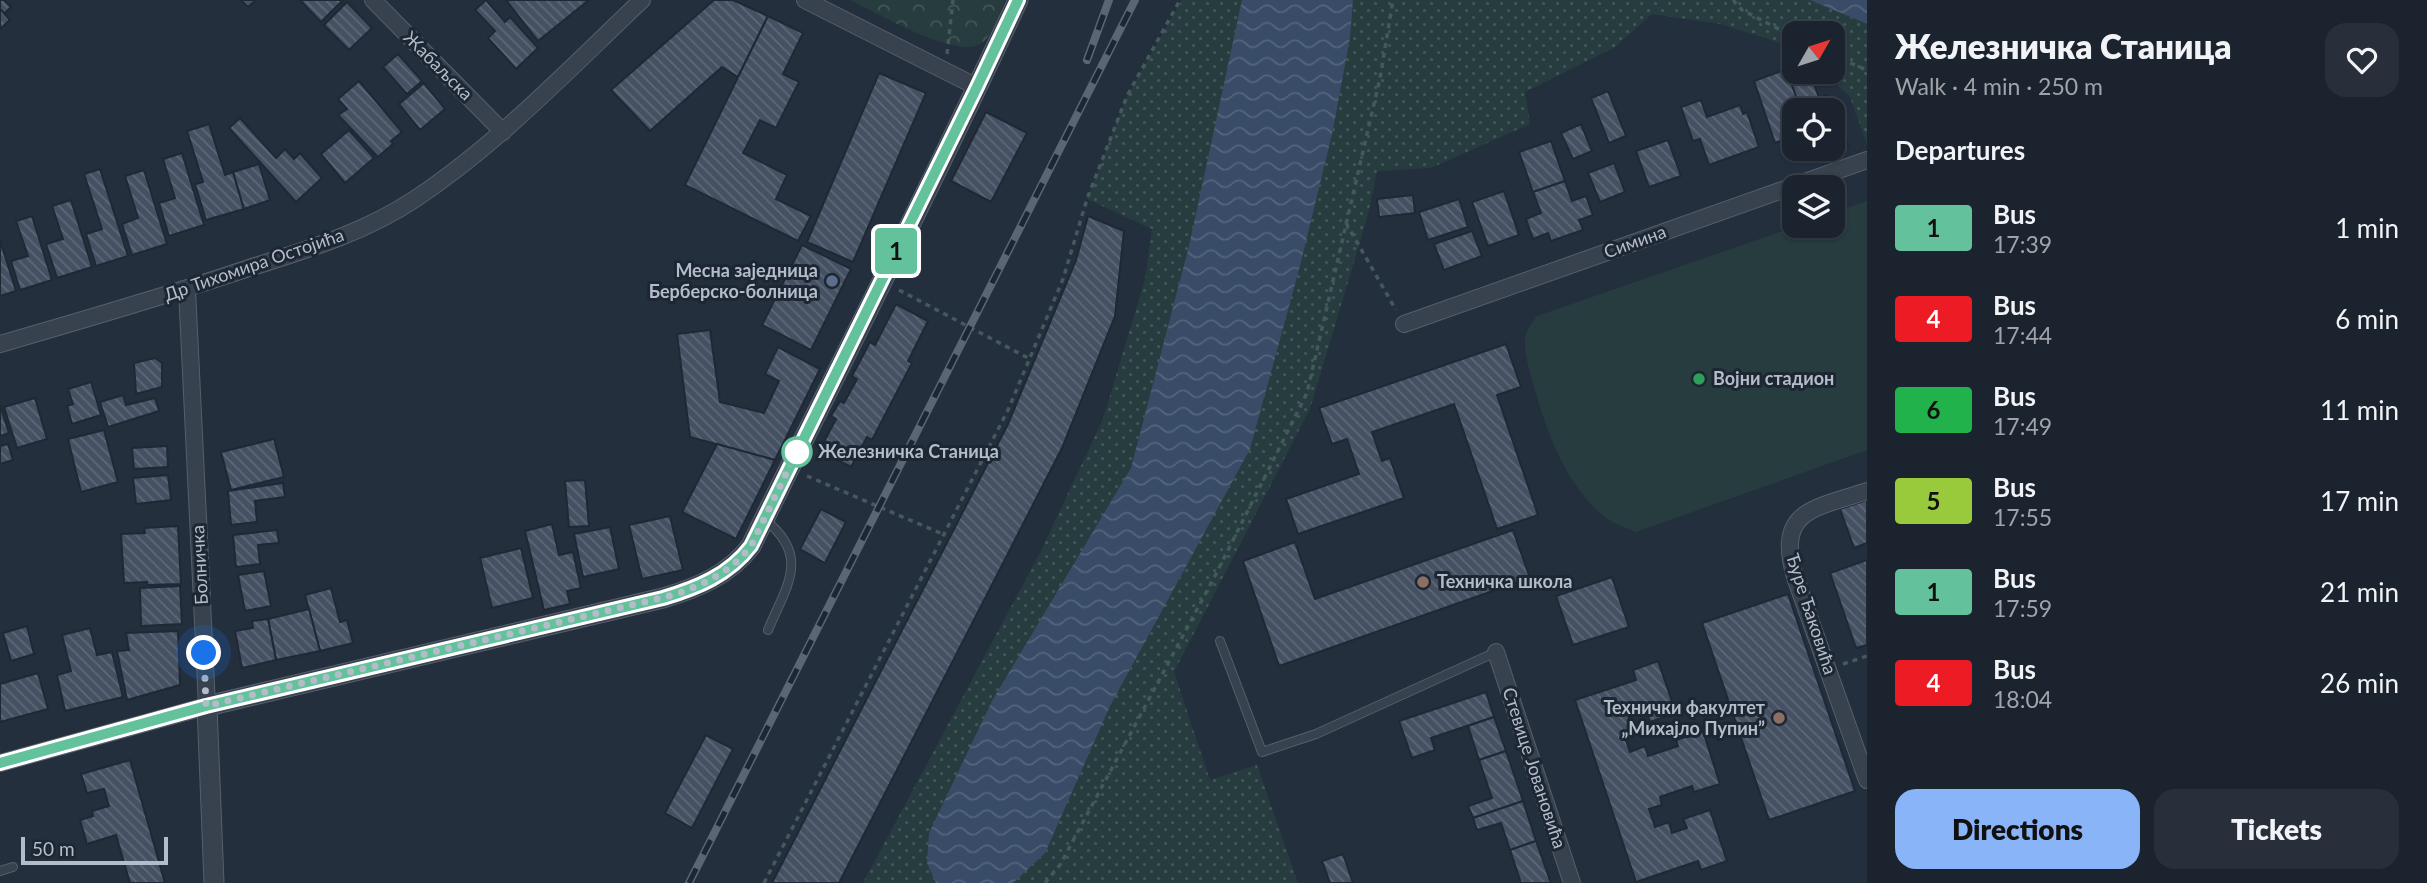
<!DOCTYPE html>
<html lang="en">
<head>
<meta charset="utf-8">
<style>
  :root { --surface:#1b232e; --page:#282f3a; --text:#f1f3f6; --muted:#a0a4aa; --line:#39404a; --accent:#8ab4f8 }
  body { margin:0; font-family:Lato,sans-serif; background:var(--page); color:var(--text); height:100vh; display:flex; flex-direction:column; font-size:26px; white-space:nowrap }
  * { box-sizing:border-box; margin:0 }
  p { font-size:23px; color:var(--muted) }
  .icon { flex:none; width:38px; height:38px; fill:none; stroke:currentColor; stroke-width:2; stroke-linecap:round; stroke-linejoin:round }
  .map { position:relative; flex:1; overflow:hidden }
  .side { display:flex; flex-direction:column; background:var(--surface); width:560px }
  .side>* { flex:none }
  .badge { padding:0 14px; border-radius:5px; font-size:24px; line-height:46px }
  .needle { width:46px; rotate:51deg }
  .fabs { position:absolute; left:1782px; top:21px; display:grid; gap:14px }
  .fabs a { display:grid; place-items:center; width:63px; height:63px; border-radius:14px; background:var(--surface); box-shadow:0 2px 5px #0004,0 0 0 2px var(--line); font-size:35px }
  .scale { position:absolute; left:21px; bottom:18px; width:147px; box-sizing:border-box; padding-left:7px; border:4px solid #b4bcc9; border-top:0; font-size:19px; line-height:24px; white-space:nowrap; color:#b4bcc9; -webkit-text-stroke:5px #1d2633; paint-order:stroke }
  .you { position:absolute; width:35px; height:35px; margin:-18px; border:5px solid #fff; border-radius:50%; background:#1a73e8; box-shadow:0 0 0 10px #1a73e833 }
  .map>.badge { position:absolute; translate:-50% -50%; box-shadow:0 0 0 4px #fff }
  h2 { padding:0 28px; font-size:26px; line-height:63px }
  .round { display:grid; place-items:center; flex:none; width:74px; height:74px; border-radius:21px; background:var(--page) }
  .head { display:flex; align-items:center; justify-content:space-between; height:119px; padding:0 28px }
  h1 { font-size:33px; font-weight:800; line-height:52px }
  .primary-button { display:flex; gap:14px; margin-top:auto; padding:14px 28px }
  .primary-button a { flex:1; height:80px; border-radius:21px; background:var(--accent); color:#111; font-size:28px; font-weight:800; line-height:80px; text-align:center }
  .primary-button a+a { background:var(--page); color:var(--text) }
  ul { padding:0; list-style:none }
  li { display:flex; align-items:center; gap:21px; height:91px; padding:0 28px }
  li div { flex:1 }
  li b { display:block; font-size:26px }
  li em { font-style:normal }
  li .badge { min-width:77px; font-weight:700; text-align:center }
  main { display:flex; flex:1; min-height:0 }
  .map>svg:first-child { display:block }
</style>
</head>
<body>
<main>
<div class="map">
<svg width="1867" height="883" viewBox="0 0 1867 883">
  <defs>
    <pattern id="grass-dots" width="8" height="8" patternUnits="userSpaceOnUse" patternTransform="scale(1.75)"><rect width="8" height="8" fill="#263c3f"/><path d="M2 2h.1M6 6h.1" fill="none" stroke="#435659" stroke-width="1.8" stroke-linecap="round"/></pattern>
    <pattern id="park-crowns" width="20" height="18" patternUnits="userSpaceOnUse" patternTransform="scale(1.75)"><rect width="20" height="18" fill="#263c3f"/><path d="M2 6a3 3 0 1 1 6 0M12 15a3 3 0 1 1 6 0" fill="none" stroke="#435659"/></pattern>
    <pattern id="water-waves" width="16" height="10" patternUnits="userSpaceOnUse" patternTransform="scale(1.75)"><rect width="16" height="10" fill="#394c67"/><path d="M0 5q4-4 8 0t8 0" fill="none" stroke="#53647b"/></pattern>
    <pattern id="building-back-hatch" width="6" height="6" patternUnits="userSpaceOnUse" patternTransform="scale(1.75)"><rect width="6" height="6" fill="#455162"/><path d="M-1 5l2 2M0 0l6 6M5-1l2 2" fill="none" stroke="#5d6877"/></pattern>
  </defs>
  <rect width="100%" height="100%" fill="#242f3e"/>
  <!-- grass -->
  <polygon fill="url(#grass-dots)" points="1182,0 1810,0 1867,24 1867,144 1850,97 1823,72 1832,72 1832,33 1794,33 1794,47 1720,24 1652,14 1615,47 1525,92 1530,124 1431,168 1377,171 1368,215 1310,409 1174,672 1210,780 1257,765 1298,883 863,883 1042,549 1103,419 1145,279 1152,229 1087,199 1127,96"/>
  <!-- park -->
  <path fill="url(#park-crowns)" d="M850,0H1005C999,13 994,34 982,43C957,61 876,12 850,0Z"/>
  <!-- pitch -->
  <path fill="#263c3f" d="M1867,201V450L1636,532C1625,527 1611,523 1602,515C1565,482 1547,433 1534,387C1530,371 1524,356 1525,339C1526,330 1532,323 1537,316L1797,226H1832V213Z"/>
  <!-- water -->
  <g fill="url(#water-waves)">
    <polygon points="1242,0 1353,0 1350,37 1333,130 1300,266 1250,449 1110,706 1045,853 1013,883 936,883 927,863 929,833 992,701 1131,468 1189,246"/>
    <polygon points="1810,0 1867,0 1867,24"/>
  </g>
  <!-- building -->
  <g fill="url(#building-back-hatch)" stroke="#1f2835" stroke-width="2">
    <polygon points="0,0 4,0 11,7 4,14 0,9"/>
    <polygon points="241,0 256,0 248,7"/>
    <polygon points="300,0 343,0 321,22"/>
    <polygon points="486,0 505,22 510,17 538,48 516,69 488,38 495,31 475,10"/>
    <polygon points="506,0 589,0 538,41"/>
    <polygon points="714,0 733,0 768,16 738,77 722,67 650,131 611,90"/>
    <polygon points="347,2 372,28 349,50 324,25"/>
    <polygon points="0,9 10,20 0,29"/>
    <polygon points="768,16 803,33 783,74 799,82 776,128 760,120 743,153 787,175 776,199 811,216 798,241 685,185"/>
    <polygon points="398,54 422,81 407,94 383,67"/>
    <polygon points="1787,69 1801,110 1794,110 1794,136 1775,143 1754,81"/>
    <polygon points="879,73 926,93 853,262 807,242"/>
    <polygon points="1812,78 1819,98 1827,95 1831,107 1834,106 1848,146 1818,157 1815,149 1832,149 1832,110 1801,110 1792,85"/>
    <polygon points="359,81 402,132 391,141 393,144 378,157 338,115 347,109 338,99"/>
    <polygon points="424,83 445,109 420,130 399,104"/>
    <polygon points="1608,91 1626,136 1609,143 1591,98"/>
    <polygon points="1701,100 1707,117 1740,105 1743,114 1747,112 1759,147 1709,165 1700,139 1693,141 1681,107"/>
    <polygon points="986,112 1027,133 991,202 951,181"/>
    <polygon points="240,118 276,158 285,149 294,159 300,153 322,178 296,202 229,128"/>
    <polygon points="209,124 225,175 233,172 244,209 206,220 195,184 203,182 187,131"/>
    <polygon points="1581,124 1592,151 1573,159 1561,133"/>
    <polygon points="349,130 374,158 345,183 321,154"/>
    <polygon points="1668,140 1681,176 1649,187 1636,151"/>
    <polygon points="1551,141 1565,181 1533,192 1519,152"/>
    <polygon points="182,153 204,225 169,236 159,203 175,198 163,159"/>
    <polygon points="1614,163 1625,192 1600,202 1588,173"/>
    <polygon points="259,164 270,200 244,209 233,172"/>
    <polygon points="100,169 128,256 96,266 86,234 102,229 84,174"/>
    <polygon points="144,170 167,244 132,255 122,224 138,218 125,176"/>
    <polygon points="1565,181 1572,201 1586,196 1593,215 1579,220 1583,230 1551,241 1548,233 1533,239 1526,219 1541,213 1533,192"/>
    <polygon points="1504,191 1519,235 1488,246 1472,202"/>
    <polygon points="1413,195 1415,213 1379,217 1377,199"/>
    <polygon points="1459,199 1468,227 1428,240 1419,212"/>
    <polygon points="71,200 92,267 57,278 46,244 63,239 52,206"/>
    <polygon points="32,216 52,280 20,290 11,261 28,256 16,221"/>
    <polygon points="1088,216 1124,231 1115,316 1062,448 839,883 772,883 1008,424 1076,260"/>
    <polygon points="1472,231 1482,256 1444,270 1434,244"/>
    <polygon points="0,240 16,291 0,296"/>
    <polygon points="802,245 851,269 811,350 762,325"/>
    <polygon points="896,304 928,321 908,361 912,363 872,440 867,437 851,467 819,451 836,419 831,416 840,401 844,403 857,379 852,376 870,342 875,345"/>
    <polygon points="710,330 720,402 764,413 779,381 765,374 778,347 820,369 775,460 690,437 677,334"/>
    <polygon points="1506,344 1521,387 1497,395 1538,515 1497,529 1454,404 1372,432 1382,461 1390,458 1404,498 1298,534 1286,499 1359,474 1347,439 1332,444 1319,408"/>
    <polygon points="155,358 162,363 162,387 136,394 134,363"/>
    <polygon points="91,382 101,415 72,424 67,406 73,404 68,389"/>
    <polygon points="123,395 126,405 155,398 159,411 108,427 100,402"/>
    <polygon points="35,398 47,439 17,448 4,407"/>
    <polygon points="0,405 9,433 0,436"/>
    <polygon points="104,430 118,482 81,492 68,439"/>
    <polygon points="274,439 284,477 231,490 221,452"/>
    <polygon points="8,444 13,460 0,464 0,446"/>
    <polygon points="717,444 775,460 736,539 682,512"/>
    <polygon points="167,446 168,467 134,469 132,448"/>
    <polygon points="168,475 171,500 136,504 133,478"/>
    <polygon points="585,480 589,526 569,527 565,481"/>
    <polygon points="283,483 285,497 255,501 257,522 231,525 228,491"/>
    <polygon points="1867,500 1867,543 1854,548 1840,509"/>
    <polygon points="821,509 846,522 825,563 800,549"/>
    <polygon points="670,516 683,570 642,579 629,525"/>
    <polygon points="552,524 559,555 573,552 581,588 567,591 570,604 544,610 525,531"/>
    <polygon points="178,526 181,584 147,585 147,582 124,583 121,534 145,533 144,528"/>
    <polygon points="610,527 619,569 583,577 574,534"/>
    <polygon points="277,530 279,543 258,545 260,564 236,567 233,535"/>
    <polygon points="1513,530 1530,578 1279,666 1243,561 1295,542 1315,599"/>
    <polygon points="521,548 533,598 492,608 480,558"/>
    <polygon points="1867,560 1867,645 1856,648 1830,573"/>
    <polygon points="264,571 271,606 245,611 238,575"/>
    <polygon points="1612,577 1629,627 1573,645 1556,596"/>
    <polygon points="180,586 182,624 141,626 140,588"/>
    <polygon points="331,588 340,622 347,620 353,643 320,651 305,595"/>
    <polygon points="1788,594 1855,791 1769,820 1702,623"/>
    <polygon points="309,609 320,651 276,660 268,619"/>
    <polygon points="268,619 276,660 242,668 235,631 253,628 252,621"/>
    <polygon points="27,626 34,654 11,661 3,633"/>
    <polygon points="90,628 97,655 112,652 123,697 65,711 57,675 71,671 62,635"/>
    <polygon points="178,631 180,685 127,700 117,651 129,650 126,633"/>
    <polygon points="1658,661 1676,713 1650,722 1646,711 1629,717 1633,730 1624,734 1630,752 1645,746 1648,756 1678,746 1676,740 1703,731 1720,784 1694,792 1692,786 1660,797 1662,805 1649,809 1655,827 1669,822 1672,833 1687,828 1683,819 1710,810 1727,861 1701,870 1698,861 1636,882 1575,700 1636,680 1633,670"/>
    <polygon points="38,673 48,709 0,722 0,684"/>
    <polygon points="1486,692 1494,717 1431,738 1435,750 1412,758 1399,721"/>
    <polygon points="1494,717 1506,751 1479,760 1468,726"/>
    <polygon points="706,735 733,749 692,828 665,813"/>
    <polygon points="1506,751 1523,801 1473,818 1468,806 1492,798 1479,760"/>
    <polygon points="130,760 165,883 130,883 116,835 87,844 80,820 93,816 92,811 109,806 104,789 87,793 81,774"/>
    <polygon points="1523,801 1536,841 1510,850 1501,823 1477,830 1473,818"/>
    <polygon points="1536,841 1551,883 1521,883 1510,850"/>
    <polygon points="1343,854 1353,883 1330,883 1322,861"/>
  </g>
  <g fill="none" stroke-linecap="round" stroke-linejoin="round">
    <defs>
      <g id="service">
        <path d="M764,519C811,556 787,585 768,630"/>
        <polyline points="1220,641 1262,752 1316,734 1496,652"/>
        <polyline points="0,871 13,867"/>
      </g>
      <g id="minor">
        <polyline points="373,0 503,132"/>
        <polyline points="805,0 977,87"/>
        <polyline points="1404,324 1867,160"/>
        <path d="M0,344C83,320 166,296 249,268C306,250 364,233 415,199C499,143 569,69 642,0"/>
        <path d="M1867,491C1813,509 1774,510 1796,580L1867,780"/>
        <polyline points="1496,652 1572,883"/>
        <polyline points="0,763 207,706 187,289"/>
      </g>
      <path id="tertiary" d="M214,883L207,706L663,598C697,588 729,575 751,546C840,364 933,184 1018,0"/>
    </defs>
    <!-- service casing -->
    <use href="#service" stroke="#565f6c" stroke-width="10"/>
    <!-- minor casing -->
    <use href="#minor" stroke="#565f6c" stroke-width="18"/>
    <!-- tertiary casing -->
    <use href="#tertiary" stroke="#565f6c" stroke-width="21"/>
    <!-- path -->
    <g stroke="#44595c" stroke-width="3.5" stroke-dasharray="5 5" stroke-linecap="butt">
      <polyline points="1733,0 1742,10 1794,37"/>
      <polyline points="947,54 953,0"/>
      <polyline points="1832,55 1867,70"/>
      <polyline points="1346,223 1396,310"/>
      <polyline points="899,290 1030,359"/>
      <polyline points="807,476 945,535"/>
      <polyline points="1843,664 1867,656"/>
      <polyline points="764,883 1008,410 1063,279 1087,199 1127,96 1180,0"/>
      <polyline points="1045,883 1060,865 1216,574 1307,393 1380,78 1393,0"/>
    </g>
    <!-- service -->
    <use href="#service" stroke="#38414e" stroke-width="8"/>
    <!-- minor -->
    <use href="#minor" stroke="#38414e" stroke-width="16"/>
    <!-- tertiary -->
    <use href="#tertiary" stroke="#38414e" stroke-width="19"/>
    <defs>
      <g id="rail">
        <polyline points="1087,60 1109,0"/>
        <polyline points="689,883 1135,0"/>
      </g>
    </defs>
    <!-- rail casing -->
    <use href="#rail" stroke="#5a6575" stroke-width="8"/>
    <!-- rail -->
    <use href="#rail" stroke="#1d2633" stroke-width="5" stroke-dasharray="16" stroke-linecap="butt"/>
  </g>
  <g fill="none" stroke-linecap="round" stroke-linejoin="round">
    <defs>
      <path id="line" d="M0,763L206,706L663,598C697,588 729,575 751,546L977,87L1018,0"/>
    </defs>
    <!-- line casing -->
    <use href="#line" stroke="#fff" stroke-width="16"/>
    <!-- line -->
    <use href="#line" stroke="#63c29c" stroke-width="10"/>
    <!-- walk -->
    <path stroke="#b4bcc9" stroke-width="7" stroke-dasharray="0 12.6" d="M204,653L206,706L674,595C704,584 731,572 751,546L800,445L797,452"/>
  </g>
  <!-- markers -->
  <circle fill="#5c6f8a" stroke="#1d2633" stroke-width="2.5" cx="832" cy="281" r="7"/>
  <circle fill="#2e9e5b" stroke="#1d2633" stroke-width="2.5" cx="1699" cy="379" r="7"/>
  <circle fill="#fff" stroke="#63c29c" stroke-width="3.5" cx="797" cy="452" r="14"/>
  <g fill="#8d6e63" stroke="#1d2633" stroke-width="2.5">
    <circle cx="1423" cy="582" r="7"/>
    <circle cx="1779" cy="718" r="7"/>
  </g>
  <g text-anchor="middle" stroke-width="6" stroke-linejoin="round" paint-order="stroke">
    <!-- street labels -->
    <g font-size="18" fill="#b4bcc9" stroke="#1d2633">
      <text transform="translate(438 66) rotate(45)" y="6">Жабаљска</text>
      <text transform="translate(1635 242) rotate(-20)" y="6">Симина</text>
      <text transform="translate(254 265) rotate(-19)" y="6">Др Тихомира Остојића</text>
      <text transform="translate(200 565) rotate(-93)" y="6">Болничка</text>
      <text transform="translate(1811 614) rotate(72)" y="6">Ђуре Ђаковића</text>
      <text transform="translate(1534 768) rotate(72)" y="6">Стевице Јовановића</text>
    </g>
    <!-- poi labels -->
    <g font-size="18" font-weight="bold" fill="#b4bcc9" stroke="#1d2633" text-anchor="end">
      <text x="818" y="277">Месна заједница<tspan x="818" dy="21">Берберско-болница</tspan></text>
      <text x="1713" y="385" text-anchor="start">Војни стадион</text>
      <text x="1437" y="588" text-anchor="start">Техничка школа</text>
      <text x="1765" y="714">Технички факултет<tspan x="1765" dy="21">„Михајло Пупин”</tspan></text>
    </g>
    <!-- stop labels -->
    <g font-size="18" font-weight="bold" fill="#b4bcc9" stroke="#1d2633" text-anchor="start">
      <text x="818" y="458">Железничка Станица</text>
    </g>
  </g>
</svg>
<div class="fabs">
<a><svg class="needle" viewBox="-14 -14 28 28"><path d="M0-13l5 13h-10z" fill="#e53935"/><path d="M0 13l5-13h-10z" fill="#a0a4aa"/></svg></a>
<a><svg class="icon" aria-label="locate" viewBox="0 0 24 24"><circle cx="12" cy="12" r="6"/><path d="M12 2v4M12 18v4M2 12h4M18 12h4"/></svg></a>
<a><svg class="icon" aria-label="layers" viewBox="0 0 24 24"><path d="M12 4l9 5-9 5-9-5zM3 14l9 5 9-5"/></svg></a>
</div>
<div class="scale">50 m</div>
<div class="you" style="left:204px;top:653px"></div>
<b class="badge" style="left:896px;top:251px;background:#63c29c;color:#111">1</b>
</div>
<section class="side">
<div class="head"><div><h1>Железничка Станица</h1><p>Walk · 4 min · 250 m</p></div><a class="round"><svg class="icon" aria-label="heart" viewBox="0 0 24 24"><path d="M12 20l-8-8c-3-5 5-10 8-4 3-6 11-1 8 4z"/></svg></a></div>
<h2>Departures</h2>
<ul>
<li><span class="badge" style="background:#63c29c;color:#111">1</span><div><b>Bus</b><p>17:39</p></div><em>1 min</em></li>
<li><span class="badge" style="background:#ed1c24;color:#fff">4</span><div><b>Bus</b><p>17:44</p></div><em>6 min</em></li>
<li><span class="badge" style="background:#22b24c;color:#111">6</span><div><b>Bus</b><p>17:49</p></div><em>11 min</em></li>
<li><span class="badge" style="background:#99ca3c;color:#111">5</span><div><b>Bus</b><p>17:55</p></div><em>17 min</em></li>
<li><span class="badge" style="background:#63c29c;color:#111">1</span><div><b>Bus</b><p>17:59</p></div><em>21 min</em></li>
<li><span class="badge" style="background:#ed1c24;color:#fff">4</span><div><b>Bus</b><p>18:04</p></div><em>26 min</em></li>
</ul>
<div class="primary-button"><a>Directions</a><a>Tickets</a></div>
</section>
</main>
</body>
</html>
